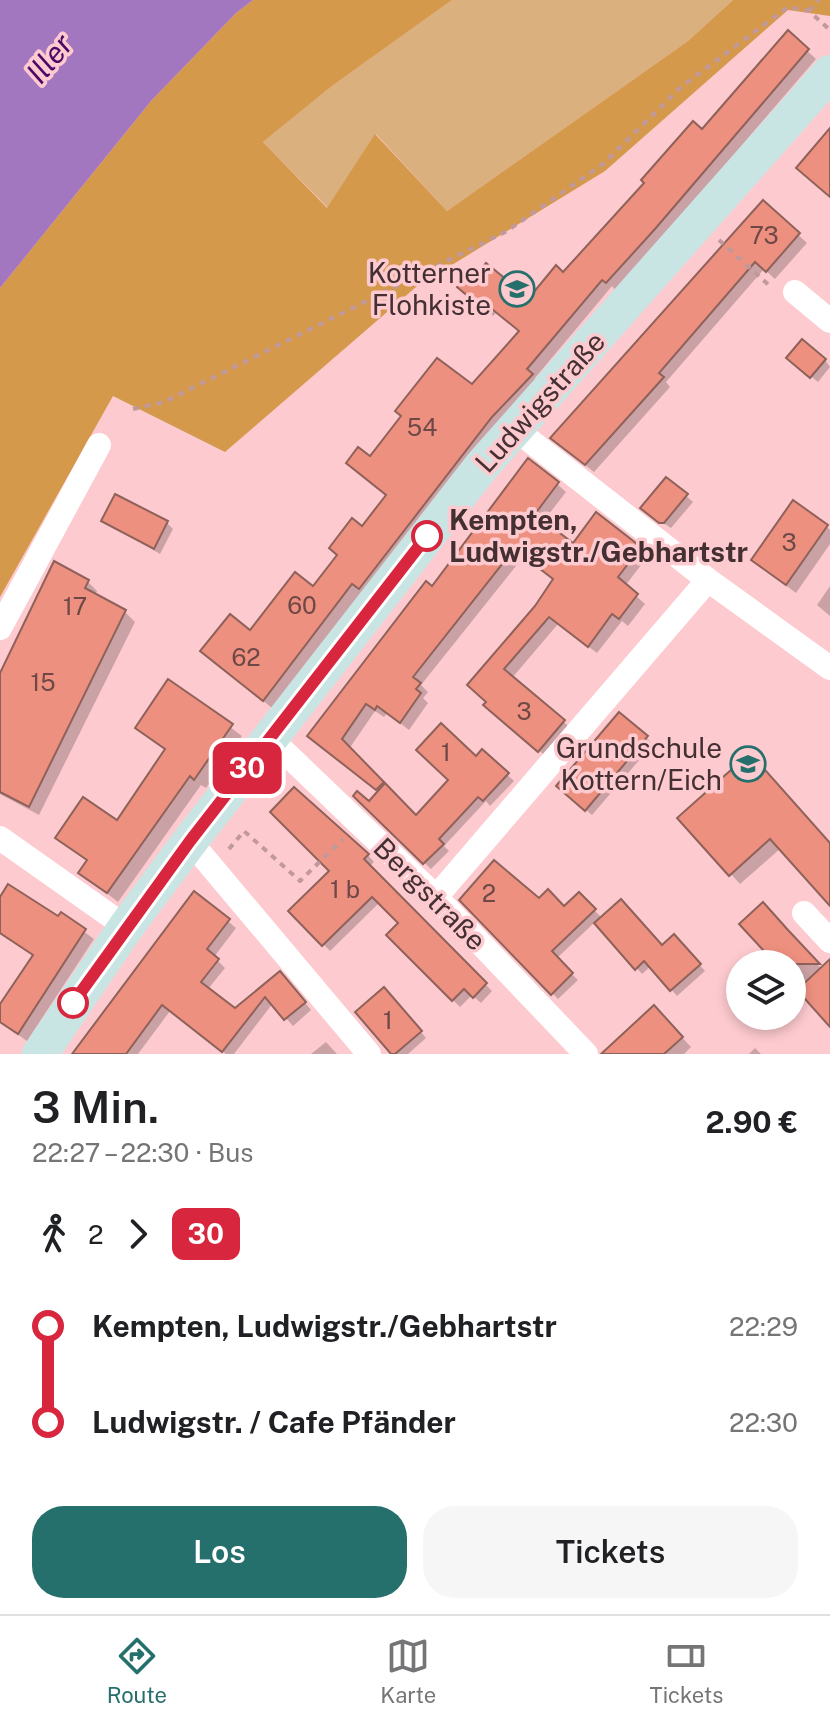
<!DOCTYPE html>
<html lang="de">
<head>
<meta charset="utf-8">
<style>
  :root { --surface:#fff; --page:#f6f6f6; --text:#202124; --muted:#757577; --line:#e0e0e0; --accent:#25706c }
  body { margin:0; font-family:"Public Sans",sans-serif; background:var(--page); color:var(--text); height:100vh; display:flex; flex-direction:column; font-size:30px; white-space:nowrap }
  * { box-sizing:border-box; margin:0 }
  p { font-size:26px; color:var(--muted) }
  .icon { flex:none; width:44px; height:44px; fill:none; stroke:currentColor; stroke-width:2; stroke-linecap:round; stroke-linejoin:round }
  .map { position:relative; height:1054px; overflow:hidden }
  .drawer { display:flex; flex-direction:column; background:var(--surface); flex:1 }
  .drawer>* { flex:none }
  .badge { padding:0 16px; border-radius:12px; font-size:28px; line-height:52px }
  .buttons { position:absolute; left:726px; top:950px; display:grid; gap:16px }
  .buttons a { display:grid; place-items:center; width:80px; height:80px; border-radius:50%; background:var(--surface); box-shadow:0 4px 12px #0003; font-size:40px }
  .map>.badge { position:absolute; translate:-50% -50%; box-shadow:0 0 0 4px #fff }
  .legs { display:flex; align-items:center; gap:12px; height:88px; padding:0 32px; font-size:26px }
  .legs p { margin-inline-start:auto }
  .overview { display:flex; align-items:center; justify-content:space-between; height:136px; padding:0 32px }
  h1 { font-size:44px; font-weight:600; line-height:60px }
  .action { display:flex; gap:16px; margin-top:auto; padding:16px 32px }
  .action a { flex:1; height:92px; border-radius:32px; background:var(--accent); color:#fff; font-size:32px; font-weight:600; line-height:92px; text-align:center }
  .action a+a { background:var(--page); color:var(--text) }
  ul { padding:0 32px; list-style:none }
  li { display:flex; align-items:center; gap:28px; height:96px; font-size:30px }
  li i { display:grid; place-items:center; width:12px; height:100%; margin:0 10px; background:currentColor }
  li i::after { content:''; width:20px; height:20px; margin:-10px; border:6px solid; border-radius:50%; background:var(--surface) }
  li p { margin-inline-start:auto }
  li:first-child i { background:linear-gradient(#0000 50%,currentColor 0) }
  li:last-child i { background:linear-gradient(currentColor 50%,#0000 0) }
  .dock { display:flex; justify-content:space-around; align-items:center; height:112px; border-top:2px solid var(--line); background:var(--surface); font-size:22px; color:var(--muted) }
  .dock a { display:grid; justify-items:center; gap:4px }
  .dock .active { color:var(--accent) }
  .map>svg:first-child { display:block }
</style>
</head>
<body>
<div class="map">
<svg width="830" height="1054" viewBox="0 0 830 1054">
  <rect width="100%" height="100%" fill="#fdcacf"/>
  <!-- green -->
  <polygon fill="#dab07e" points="452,0 733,0 688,41 447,211 376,134 328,208 263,142 332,86"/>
  <!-- forest -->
  <polygon fill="#d5994c" points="253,0 452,0 332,86 263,142 327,208 375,134 447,211 688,41 733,0 830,0 830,16 788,10 605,171 416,287 225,452 113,396 0,597 0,288 151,101 236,13"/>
  <!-- water -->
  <polygon fill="#a376c0" points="0,0 253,0 236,13 151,101 0,288"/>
  <!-- shadow -->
  <g fill="#0003">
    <polygon points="788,33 816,59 663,237 615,290 612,286 535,378 540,384 369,596 362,591 272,708 211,659 313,589 388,496 370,459 472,387 521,332 497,312 493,316 468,295 529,300 564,274 702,131"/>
    <polygon points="763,203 807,243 775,279 764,269 666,382 670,387 594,472 561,446"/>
    <polygon points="825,360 830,367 818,382 795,363"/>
    <polygon points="667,479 693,502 671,528 649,514"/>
    <polygon points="557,484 566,492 542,523 573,546 640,548 648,556 625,586 645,604 628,626 622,621 597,653 558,624 512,678 572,729 548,758 498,716 478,693 555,580 524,556 421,685 428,692 423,698 428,703 409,730 387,713 384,717 375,711 349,749 416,818 482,752 514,781 490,806 486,801 444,846 449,851 431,869 355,796 369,804 379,793 318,744 433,589"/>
    <polygon points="104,521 167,523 173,529 160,554"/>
    <polygon points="826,526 830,530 830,544 796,593 753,560"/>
    <polygon points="55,564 88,582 97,591 95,596 125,612 135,622 39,815 0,794 0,679 28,626 24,622"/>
    <polygon points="830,586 830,616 817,605"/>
    <polygon points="169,682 242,736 206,788 201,785 118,902 81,873 88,862 58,838 118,822 166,751 137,727"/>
    <polygon points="620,714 653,744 592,815 565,792"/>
    <polygon points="680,818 830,845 830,903 781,848 740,884"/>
    <polygon points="368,855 374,862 369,867 492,991 481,1003 472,995 460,1007 453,1000 401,923 380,902 330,951 291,911"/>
    <polygon points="195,894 236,928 214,957 225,968 208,989 235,1011 287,981 311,1010 293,1026 273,1003 234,1054 226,1054 170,1011 138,1054 73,1054"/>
    <polygon points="579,895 602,918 662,948 680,943 705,971 677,996 651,966 642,974 595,922 556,959 578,980 558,999 462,900 539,901 564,909"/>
    <polygon points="0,901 59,919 61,915 94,939 27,1041 0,1022 0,1008 34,956 0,934"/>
    <polygon points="763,905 830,978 830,1024 792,981 792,964 777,964"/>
    <polygon points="390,996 426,1038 408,1054 394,1054"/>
    <polygon points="663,1017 691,1047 684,1054 618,1054"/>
    <polygon points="326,1042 337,1054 311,1054"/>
    <polygon points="755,1048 761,1054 749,1054"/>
  </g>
  <!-- building -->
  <g fill="#ee907f" stroke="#8e625a" stroke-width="2">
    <polygon points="788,30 809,49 655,229 606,283 602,280 527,369 533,374 492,417 359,589 352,584 263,701 200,651 230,614 250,630 295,572 313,586 337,555 329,548 352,518 362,526 386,495 346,463 358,447 370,456 401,416 395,411 437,358 472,384 519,331 487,305 483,309 457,287 471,270 476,275 486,263 529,298 556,265 563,272 644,183 641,180 693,121 702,129"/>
    <polygon points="830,128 830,197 796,168"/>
    <polygon points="763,200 800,233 766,272 755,262 659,373 664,377 585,465 550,438"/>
    <polygon points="802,339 826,359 810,378 786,358"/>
    <polygon points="528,458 559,482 535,514 573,543 596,512 641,547 618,577 638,594 619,619 612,614 588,647 549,617 504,669 565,720 538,752 483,705 486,702 467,685 535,606 553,579 514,549 413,677 421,683 416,689 421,693 400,723 377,706 375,710 366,704 342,739 384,782 376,790 307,736 426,581 432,586"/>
    <polygon points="666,477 688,494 664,523 659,523 640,508"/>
    <polygon points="115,494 168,521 154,549 101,521"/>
    <polygon points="793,500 828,525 786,585 751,560"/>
    <polygon points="54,561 89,580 85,588 126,610 29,807 0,792 0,673"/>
    <polygon points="168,679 233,724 194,780 190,776 107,893 78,873 87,860 55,838 83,797 117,820 165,749 135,728"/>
    <polygon points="619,712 648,736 585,811 556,786"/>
    <polygon points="441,723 476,756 482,749 509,773 483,801 478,797 439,839 444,844 423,864 353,796 357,791 369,801 385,783 416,815 448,780 416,750"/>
    <polygon points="750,753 830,843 830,906 770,839 729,876 677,818"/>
    <polygon points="294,787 369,854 364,859 487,983 473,998 464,989 452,1001 386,935 398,923 372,897 322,946 288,911 329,871 270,812"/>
    <polygon points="494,860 539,898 548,889 564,906 579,892 596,909 552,951 573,973 551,995 459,900"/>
    <polygon points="8,884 58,916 61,912 86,929 18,1034 0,1022 0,1004 33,955 0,933 0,897"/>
    <polygon points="194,891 230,919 207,949 219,959 201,982 235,1008 280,971 306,1002 284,1020 265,997 222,1052 162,1005 126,1054 72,1054"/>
    <polygon points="621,899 662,945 674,934 701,964 670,991 644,961 635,970 594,923"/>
    <polygon points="763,902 788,930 820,964 776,964 739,924"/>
    <polygon points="830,959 830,1027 797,990"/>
    <polygon points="384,987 422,1031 395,1054 391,1054 355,1012"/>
    <polygon points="654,1005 683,1037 664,1054 601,1054"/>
  </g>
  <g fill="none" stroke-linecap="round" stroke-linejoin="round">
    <!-- path -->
    <g stroke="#c1989c" stroke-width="4" stroke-dasharray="6 6" stroke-linecap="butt">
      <polyline points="809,11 819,0"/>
      <polyline points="719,240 772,288"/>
      <polyline points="133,409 164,402 507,231 603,164 681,87 788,7 809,11 830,30"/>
      <polyline points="229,849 244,831 300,881 343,839"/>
    </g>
    <!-- street -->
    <g stroke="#fff" stroke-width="24">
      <polyline points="795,292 830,321"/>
      <polyline points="515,429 708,580 830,668"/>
      <polyline points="0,628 99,445"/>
      <polyline points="270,738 436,897 586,1054"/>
      <polyline points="0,838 126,927"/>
      <polyline points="190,841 369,1054"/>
      <polyline points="436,897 708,580"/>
      <polyline points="804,913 830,941"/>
    </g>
    <!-- secondary -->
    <polyline stroke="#c9e5e3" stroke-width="36" points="40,1054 126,927 190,841 481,467 830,73"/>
  </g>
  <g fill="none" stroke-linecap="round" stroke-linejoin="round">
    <defs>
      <polyline id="line-1" points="73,1003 190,841 427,536"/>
    </defs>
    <!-- line-1 casing -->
    <use href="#line-1" stroke="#fff" stroke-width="18"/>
    <!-- line-1 -->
    <use href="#line-1" stroke="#d7263d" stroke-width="12"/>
  </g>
  <!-- icons -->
  <defs>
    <symbol id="school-ring" viewBox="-11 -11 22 22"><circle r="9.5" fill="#fdcacf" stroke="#25706c" stroke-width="1.5"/><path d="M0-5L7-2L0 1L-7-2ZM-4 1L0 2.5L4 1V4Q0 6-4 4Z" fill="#25706c"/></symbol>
  </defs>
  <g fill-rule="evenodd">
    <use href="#school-ring" x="497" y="269" width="40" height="40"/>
    <use href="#school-ring" x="728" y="744" width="40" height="40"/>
  </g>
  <!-- markers -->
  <g fill="#fff" stroke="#d7263d" stroke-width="4">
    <circle cx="427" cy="536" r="14"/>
    <circle cx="73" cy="1003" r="14"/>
  </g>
  <g text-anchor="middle" stroke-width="7" stroke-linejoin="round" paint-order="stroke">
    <!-- number labels -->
    <g font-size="24" fill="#6e4846">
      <text x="764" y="244">73</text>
      <text x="422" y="436">54</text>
      <text x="789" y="551">3</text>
      <text x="302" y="614">60</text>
      <text x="75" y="615">17</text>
      <text x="246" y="666">62</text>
      <text x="43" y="691">15</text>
      <text x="524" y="720">3</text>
      <text x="446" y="761">1</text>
      <text x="345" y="898">1 b</text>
      <text x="489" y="902">2</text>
      <text x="388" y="1029">1</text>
    </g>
    <!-- poi labels -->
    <g font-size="28" fill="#443033" stroke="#fdcacf" text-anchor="end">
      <text x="491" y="283">Kotterner<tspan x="491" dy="32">Flohkiste</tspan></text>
      <text x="722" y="758">Grundschule<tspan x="722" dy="32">Kottern/Eich</tspan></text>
    </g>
    <!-- street labels -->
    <g font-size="28" fill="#443033" stroke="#fdcacf">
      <text transform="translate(540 402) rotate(-48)" y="10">Ludwigstraße</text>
      <text transform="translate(430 894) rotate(45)" y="10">Bergstraße</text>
    </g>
    <!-- stop labels -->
    <g font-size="28" font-weight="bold" fill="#443033" stroke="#fdcacf" text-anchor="start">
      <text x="449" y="530">Kempten,<tspan x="449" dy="32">Ludwigstr./Gebhartstr</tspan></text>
    </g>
    <!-- water labels -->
    <g font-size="30" font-style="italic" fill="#490967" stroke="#fdcacf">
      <text transform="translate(50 59) rotate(-50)" y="10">Iller</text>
    </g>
  </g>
</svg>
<div class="buttons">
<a><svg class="icon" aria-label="layers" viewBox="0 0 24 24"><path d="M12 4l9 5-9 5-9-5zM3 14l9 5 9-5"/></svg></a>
</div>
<b class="badge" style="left:247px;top:768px;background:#d7263d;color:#fff">30</b>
</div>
<section class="drawer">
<div class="overview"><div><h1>3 Min.</h1><p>22:27 – 22:30 · Bus</p></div><b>2.90 €</b></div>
<div class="legs"><svg class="icon" aria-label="walk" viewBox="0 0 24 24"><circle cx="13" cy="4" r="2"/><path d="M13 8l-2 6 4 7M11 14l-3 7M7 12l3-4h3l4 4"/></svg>2<svg class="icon" aria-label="forward" viewBox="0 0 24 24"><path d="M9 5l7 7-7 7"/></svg><b class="badge" style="background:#d7263d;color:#fff">30</b></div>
<ul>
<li><i style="color:#d7263d"></i><b>Kempten, Ludwigstr./Gebhartstr</b><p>22:29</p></li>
<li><i style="color:#d7263d"></i><b>Ludwigstr. / Cafe Pfänder</b><p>22:30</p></li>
</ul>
<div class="action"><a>Los</a><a>Tickets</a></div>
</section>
<nav class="dock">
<a class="active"><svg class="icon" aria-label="directions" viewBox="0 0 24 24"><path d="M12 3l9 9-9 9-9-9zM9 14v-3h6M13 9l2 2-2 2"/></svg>Route</a>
<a><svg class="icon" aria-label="map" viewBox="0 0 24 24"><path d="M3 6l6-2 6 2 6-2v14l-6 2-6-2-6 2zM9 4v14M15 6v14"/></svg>Karte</a>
<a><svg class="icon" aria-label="tickets" viewBox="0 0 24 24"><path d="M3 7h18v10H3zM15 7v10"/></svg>Tickets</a>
</nav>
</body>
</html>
